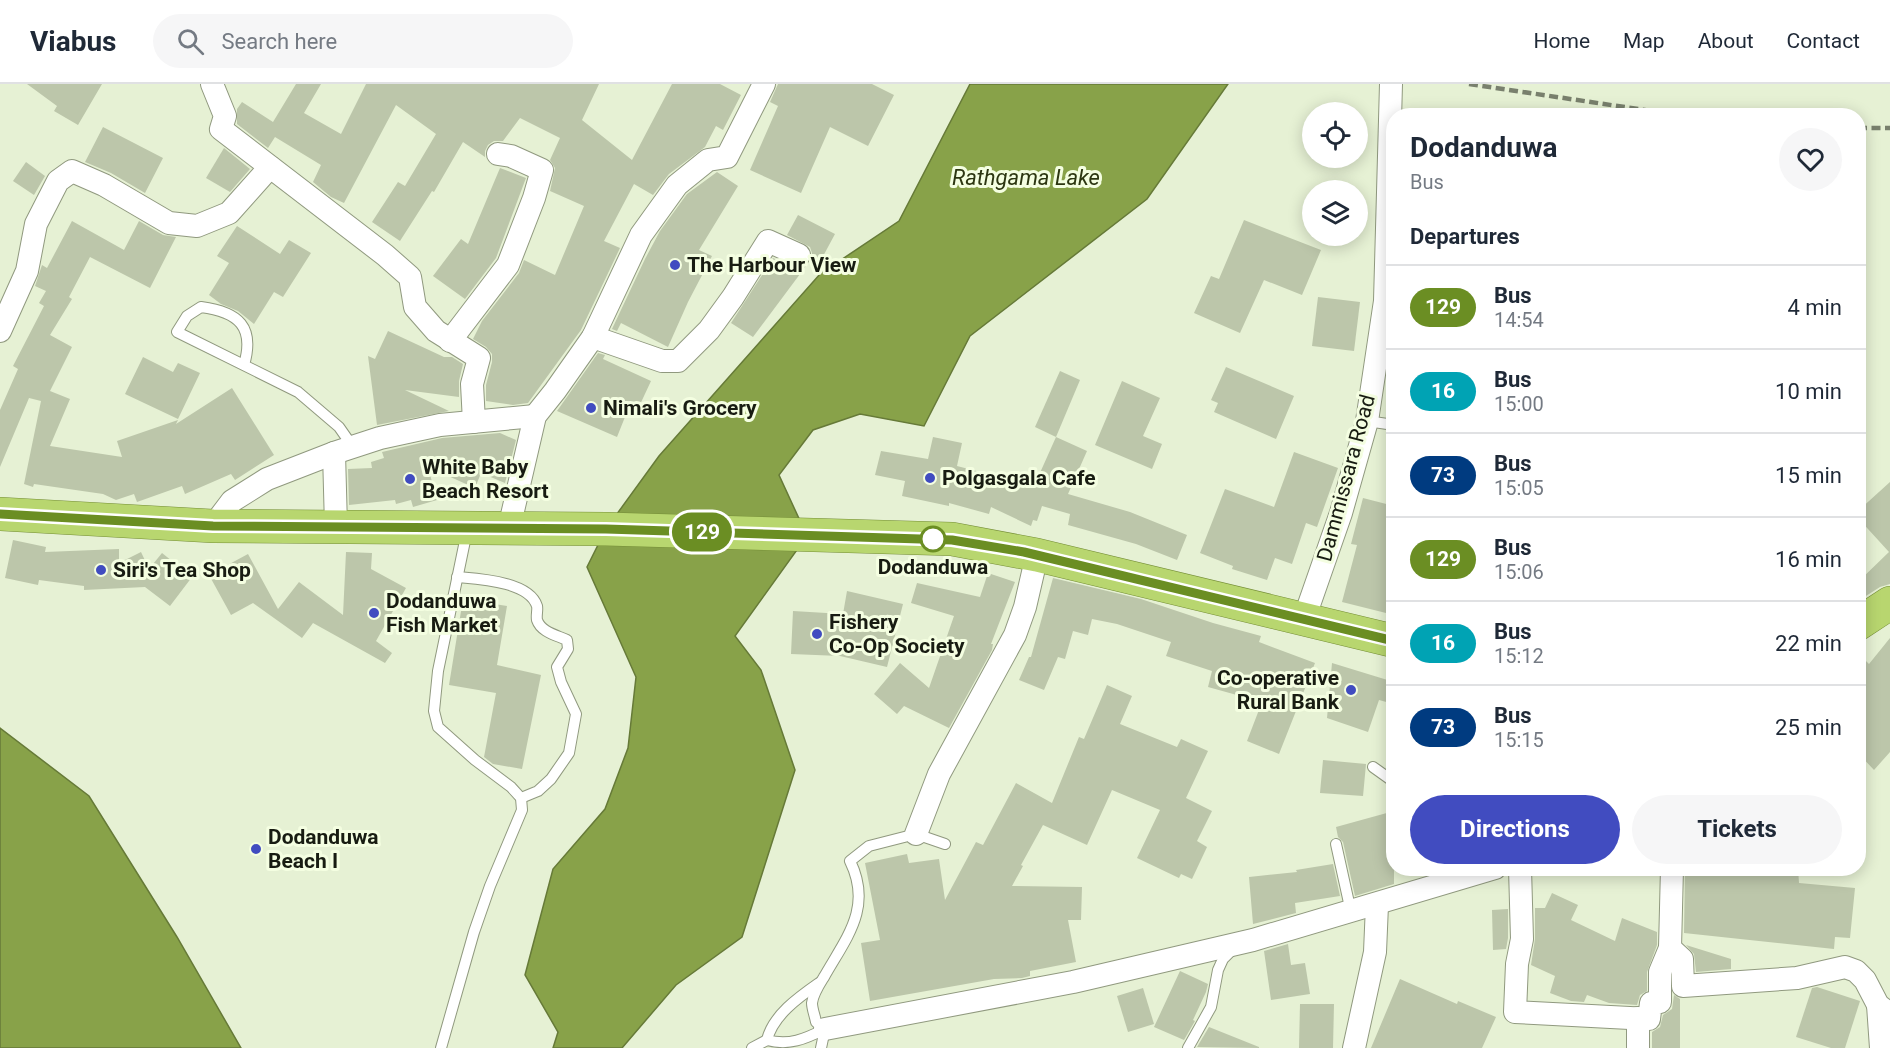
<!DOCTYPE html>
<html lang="en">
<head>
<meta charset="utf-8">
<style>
  :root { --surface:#fff; --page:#f6f6f7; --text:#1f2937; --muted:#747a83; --line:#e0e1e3; --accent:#414cc0 }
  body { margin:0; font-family:Roboto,sans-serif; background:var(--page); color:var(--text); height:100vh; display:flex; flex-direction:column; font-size:22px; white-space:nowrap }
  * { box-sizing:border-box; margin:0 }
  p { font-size:20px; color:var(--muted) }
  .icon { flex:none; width:33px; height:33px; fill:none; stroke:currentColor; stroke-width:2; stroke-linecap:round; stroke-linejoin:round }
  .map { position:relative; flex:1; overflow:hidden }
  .details { position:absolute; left:1386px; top:24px; width:480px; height:768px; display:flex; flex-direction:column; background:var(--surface); border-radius:24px; box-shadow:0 3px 15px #0003 }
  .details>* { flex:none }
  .badge { padding:0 12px; border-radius:20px; font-size:21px; line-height:39px }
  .buttons { position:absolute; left:1302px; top:18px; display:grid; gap:12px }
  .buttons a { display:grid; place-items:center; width:66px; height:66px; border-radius:50%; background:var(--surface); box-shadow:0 3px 15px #0003; font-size:30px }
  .map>.badge { position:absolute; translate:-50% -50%; box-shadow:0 0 0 3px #fff }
  h2 { padding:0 24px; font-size:22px; line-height:54px }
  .round { display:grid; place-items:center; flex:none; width:63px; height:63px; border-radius:32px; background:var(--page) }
  .overview { display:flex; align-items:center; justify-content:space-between; height:102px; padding:0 24px }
  h1 { font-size:28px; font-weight:700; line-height:45px }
  .action { display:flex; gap:12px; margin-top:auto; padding:12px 24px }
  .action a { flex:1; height:69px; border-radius:36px; background:var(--accent); color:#fff; font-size:24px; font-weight:700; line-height:69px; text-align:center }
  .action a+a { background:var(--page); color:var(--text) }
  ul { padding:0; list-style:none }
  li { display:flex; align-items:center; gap:18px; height:84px; padding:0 24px; border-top:2px solid var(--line) }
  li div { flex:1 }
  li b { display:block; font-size:22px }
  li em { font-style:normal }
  li .badge { min-width:66px; font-weight:700; text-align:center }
  header { display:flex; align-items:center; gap:36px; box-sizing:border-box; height:84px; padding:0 30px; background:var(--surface); border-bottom:2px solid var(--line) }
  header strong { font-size:28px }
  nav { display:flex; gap:33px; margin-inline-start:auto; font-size:21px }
  .search { width:420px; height:54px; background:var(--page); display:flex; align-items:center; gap:15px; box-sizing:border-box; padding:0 21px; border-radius:33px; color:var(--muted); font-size:22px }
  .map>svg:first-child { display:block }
</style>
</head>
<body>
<header>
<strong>Viabus</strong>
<div class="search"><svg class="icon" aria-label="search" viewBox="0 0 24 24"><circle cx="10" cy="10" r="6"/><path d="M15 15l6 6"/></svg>Search here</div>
<nav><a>Home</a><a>Map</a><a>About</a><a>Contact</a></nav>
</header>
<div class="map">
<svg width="1890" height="964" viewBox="0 0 1890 964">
  <rect width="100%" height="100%" fill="#e6f1d4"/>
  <!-- water -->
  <g fill="#88a249" stroke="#667a38" stroke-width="1.5">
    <polygon points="970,0 1228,0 1147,115 970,252 924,342 860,330 813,346 779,391 807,452 735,552 761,586 795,686 742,853 676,901 622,964 553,964 558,948 525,891 553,785 605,725 628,664 636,593 587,483 606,445 659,372 820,190 899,137"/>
    <polygon points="0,644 89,712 177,853 241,964 0,964"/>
  </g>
  <!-- building -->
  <g fill="#bcc6aa">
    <polygon points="27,0 102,0 78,41 54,27 57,22"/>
    <polygon points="296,0 321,0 304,29 341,50 366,0 599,0 582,36 632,76 672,0 720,0 741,11 723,46 716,42 705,63 669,90 653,111 634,100 604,157 620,164 581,246 528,319 513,321 486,317 486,301 492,278 492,270 486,263 473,255 482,237 519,189 524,176 555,191 584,122 550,107 555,84 550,76 560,54 520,34 503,57 494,57 488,61 485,67 485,73 463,58 434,108 432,107 400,157 372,138 398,98 405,102 436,50 396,21 344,119 331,113 313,98 321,81 275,53 268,64 237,40 237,25 242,18 273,38"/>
    <polygon points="778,0 872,0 894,11 868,62 830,43 801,109 750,86 778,22 770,18"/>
    <polygon points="103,43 163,74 145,109 111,89 85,78"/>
    <polygon points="224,64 250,85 230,108 206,94"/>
    <polygon points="26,78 45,92 34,111 13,97"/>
    <polygon points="500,84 526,94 496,174 465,215 433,192 461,155 468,160"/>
    <polygon points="717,88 738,102 699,166 712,172 688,218 668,263 621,239 617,247 612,245 645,175 660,147 687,110"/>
    <polygon points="798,131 835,150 821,176 814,172 812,175 812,169 810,163 787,151"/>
    <polygon points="1244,136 1321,166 1302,211 1264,196 1240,249 1194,229 1211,192 1219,195"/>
    <polygon points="72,137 124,166 139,137 163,151 176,153 150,204 90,173 69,213 72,215 50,251 72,263 50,307 70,315 50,362 122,373 117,357 178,336 176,340 232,304 274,371 235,396 231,390 185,410 182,402 137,418 134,410 116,416 103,410 34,400 33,403 24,400 41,317 29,314 0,383 0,326 18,285 13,282 44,222 39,219 46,207 35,202 42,181 47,184"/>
    <polygon points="237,142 280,170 289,156 311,169 283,213 274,208 254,240 238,227 221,220 209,211 229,179 217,172"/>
    <polygon points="773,174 794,183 806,182 753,253 731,239"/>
    <polygon points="1318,213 1360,218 1354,267 1312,262"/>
    <polygon points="388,247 444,273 452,273 463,280 459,297 459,313 405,306 449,327 377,341 368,272 375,275"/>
    <polygon points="598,269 605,271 603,275 651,297 637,327 629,323 617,353 557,327"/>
    <polygon points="143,273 173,288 178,279 200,289 178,335 125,310"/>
    <polygon points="1226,283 1294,312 1276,355 1214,328 1218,319 1211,316"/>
    <polygon points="1060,287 1080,296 1056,353 1035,343"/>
    <polygon points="1122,297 1160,314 1143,352 1162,360 1152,385 1095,361"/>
    <polygon points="500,349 516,356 505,399 481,389 475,404 428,383 437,416 413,423 411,416 396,420 395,416 349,421 348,385 372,384 371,378 384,374 382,368 442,354"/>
    <polygon points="933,353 962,359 957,382 1019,398 1030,403 1031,399 1035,400 1056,353 1087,367 1068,410 1130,428 1187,451 1177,476 1136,460 1068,441 1070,430 1042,422 1037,437 1033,436 1031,442 991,423 989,430 949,419 949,422 902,412 905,397 875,391 881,367 928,375"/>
    <polygon points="1294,368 1338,384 1317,443 1306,439 1292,480 1275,474 1267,496 1232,485 1233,482 1200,469 1225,405 1274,423"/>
    <polygon points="1890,398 1890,500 1880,503 1858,517 1858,498 1889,468 1858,434 1858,427"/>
    <polygon points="1363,414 1394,422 1394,531 1342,518 1357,461 1351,460"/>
    <polygon points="13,456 46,463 45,468 119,465 119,479 141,468 149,485 162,469 192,493 170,522 145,503 84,506 84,502 39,496 38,501 5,494"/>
    <polygon points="346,468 372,469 371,485 406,504 376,557 392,569 385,579 313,539 302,554 253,519 231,531 209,491 248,470 278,525 299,498 343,531"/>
    <polygon points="988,489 1015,498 991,560 993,560 992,566 949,644 904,622 897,630 874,610 900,579 929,604 954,532 911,519 917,499 980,513"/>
    <polygon points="1053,494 1141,515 1213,539 1261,552 1259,558 1315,579 1279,670 1247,657 1262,618 1208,603 1212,587 1166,572 1171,558 1117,540 1092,535 1088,551 1073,547 1065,575 1058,573 1044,606 1019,596 1029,573 1031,573"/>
    <polygon points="847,507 903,520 887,583 840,572 791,570 793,527 843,530"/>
    <polygon points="463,515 507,522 497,581 541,591 522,685 493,680 484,673 496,609 449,601"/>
    <polygon points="1890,554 1890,668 1874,686 1858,669 1858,569 1869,580"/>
    <polygon points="1332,579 1394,598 1390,619 1379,616 1368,648 1327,634"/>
    <polygon points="1107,601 1132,612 1120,640 1177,663 1181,655 1208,667 1186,714 1212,727 1197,757 1207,763 1192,795 1181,790 1179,794 1137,774 1160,726 1112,706 1087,761 1043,741 1021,781 1023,782 1012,802 1082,803 1081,836 1068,836 1076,878 1030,887 1030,892 1022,894 994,895 870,917 861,859 880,856 865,779 907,770 909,779 939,775 945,816 976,758 983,761 1016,699 1052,719 1079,653 1084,655"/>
    <polygon points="1323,676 1366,680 1363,712 1320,709"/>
    <polygon points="1394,727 1394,800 1355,812 1343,758 1338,753 1336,743"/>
    <polygon points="1333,780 1340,812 1295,819 1296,829 1253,840 1249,793 1297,788 1296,786"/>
    <polygon points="1685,784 1798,784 1799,799 1855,804 1850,854 1835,853 1834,865 1684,849"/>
    <polygon points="1552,809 1578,821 1571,836 1615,857 1622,834 1657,848 1657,861 1647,888 1647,907 1640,911 1637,921 1609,919 1587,911 1584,918 1571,917 1550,909 1555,892 1531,881 1535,855 1535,824 1545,824"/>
    <polygon points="1508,825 1508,854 1506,865 1493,866 1492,826"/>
    <polygon points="1288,860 1291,881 1305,879 1310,910 1271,916 1264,867"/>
    <polygon points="1686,861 1731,875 1731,885 1696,888 1694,870"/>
    <polygon points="1180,887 1208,900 1206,908 1193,936 1195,937 1184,956 1154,943"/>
    <polygon points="1400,895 1457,920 1458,917 1496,933 1482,964 1371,964"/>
    <polygon points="1817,903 1860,917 1845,964 1831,964 1796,953 1812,904"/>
    <polygon points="1143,904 1154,940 1128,948 1117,912"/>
    <polygon points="1674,911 1680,915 1680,964 1652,964 1652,948 1660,943 1663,931 1672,925"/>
    <polygon points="1300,920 1334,920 1333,964 1299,964"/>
    <polygon points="1209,943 1259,963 1259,964 1197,963"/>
  </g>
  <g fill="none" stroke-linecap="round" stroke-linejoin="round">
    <defs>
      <g id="service">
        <path d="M244,281C255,243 239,228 201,223L187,232L177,248L298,308L339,343L353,363"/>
        <polyline points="1367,337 1394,341"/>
        <path d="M457,493C478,495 529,497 537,522C538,526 536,531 537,536C541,548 556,551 567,556L568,565L557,583L561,598L576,630L569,669L551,695L538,707L521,714"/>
        <polyline points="1373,683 1394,698"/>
        <polyline points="1336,760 1351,828"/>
        <path d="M819,899C799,913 773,931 767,956C789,962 805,955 825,945"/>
        <path d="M825,945L816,938C815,932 812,925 812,919C813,910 819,901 824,893C846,854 873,824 850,777L869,762L916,750L945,760"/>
        <polyline points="441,964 474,848 490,802 522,726 521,714 511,703 475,676 438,643 434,627 438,587 467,447"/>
        <polyline points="752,964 767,956"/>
        <polyline points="821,964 825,945"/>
        <polyline points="1188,964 1211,923 1218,886 1223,875 1233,865"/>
      </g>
      <g id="minor">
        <polyline points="212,0 225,32 221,45 385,171 410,193 415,223 436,247 479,274 472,300 474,338"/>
        <polyline points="0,247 27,187 36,140 58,97 72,87 104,101 169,139 197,142 229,129 270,83"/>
        <polyline points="593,253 662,277 678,277 709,246 733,213 768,157 799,171"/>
        <polyline points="450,257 508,181 534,114 542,86 511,72 498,70"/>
        <polyline points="334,369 336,442"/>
        <polyline points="213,442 232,417 267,395 334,369 380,354 440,341 535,332"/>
        <polyline points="509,444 535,332 555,307 593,253 641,151 677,101 708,76 727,73 764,0"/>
        <polyline points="1304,535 1341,429 1367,337 1385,217 1391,0"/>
        <polyline points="916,750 939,690 1015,551 1025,523 1037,471"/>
        <polyline points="1520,784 1522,855 1517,880 1515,928 1649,935 1651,919 1660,918 1660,888 1670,864 1672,784"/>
        <polyline points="1670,864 1682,875 1683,902 1797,894 1845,883 1856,887 1865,896 1878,921 1890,930"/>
        <polyline points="1878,921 1881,964"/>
        <polyline points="825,945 1073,898 1253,856 1495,784"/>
        <polyline points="1354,964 1375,868 1377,821"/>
        <polyline points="1638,964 1638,934"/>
      </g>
      <g id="trunk">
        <polyline points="0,430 213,442 606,445 952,455 1037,471 1394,557"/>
        <polyline points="1858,540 1890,519"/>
      </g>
    </defs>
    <!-- service casing -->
    <use href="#service" stroke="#90997f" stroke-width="12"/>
    <!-- minor casing -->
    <use href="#minor" stroke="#90997f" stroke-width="24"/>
    <!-- trunk casing -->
    <use href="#trunk" stroke="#758e37" stroke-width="34"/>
    <!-- service -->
    <use href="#service" stroke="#fff" stroke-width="10"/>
    <!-- minor -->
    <use href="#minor" stroke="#fff" stroke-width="22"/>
    <!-- trunk -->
    <use href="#trunk" stroke="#b8d66f" stroke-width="33"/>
    <!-- rail -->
    <g stroke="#79806d" stroke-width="4.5" stroke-dasharray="9 4.5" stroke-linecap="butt">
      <polyline points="1469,0 1685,32"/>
      <polyline points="1858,44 1890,44"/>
    </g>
  </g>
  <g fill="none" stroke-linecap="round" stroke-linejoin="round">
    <defs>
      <polyline id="line" points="0,430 213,442 606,445 952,456 1024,468 1394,557"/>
    </defs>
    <!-- line casing -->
    <use href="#line" stroke="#fff" stroke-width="14"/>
    <!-- line -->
    <use href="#line" stroke="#6b8e23" stroke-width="9"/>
  </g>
  <!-- markers -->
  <g fill="#414cc0" stroke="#f4fee1" stroke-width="2">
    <circle cx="675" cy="181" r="6"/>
    <circle cx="591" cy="324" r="6"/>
    <circle cx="930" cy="394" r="6"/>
    <circle cx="410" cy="395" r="6"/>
    <circle cx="101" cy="486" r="6"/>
    <circle cx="374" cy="529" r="6"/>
    <circle cx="817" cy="550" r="6"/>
    <circle cx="1351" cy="606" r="6"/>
    <circle cx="256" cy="765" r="6"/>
  </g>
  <circle fill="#fff" stroke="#6b8e23" stroke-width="3" cx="933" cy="455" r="12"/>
  <g text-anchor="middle" stroke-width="6" stroke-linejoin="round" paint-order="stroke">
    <!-- poi labels -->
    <g font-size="21" font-weight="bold" fill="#181c12" stroke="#f4fee1" text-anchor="start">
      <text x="687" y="188">The Harbour View</text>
      <text x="603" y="331">Nimali's Grocery</text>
      <text x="422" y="390">White Baby<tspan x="422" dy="24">Beach Resort</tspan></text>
      <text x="942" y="401">Polgasgala Cafe</text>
      <text x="113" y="493">Siri's Tea Shop</text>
      <text x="386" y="524">Dodanduwa<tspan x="386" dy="24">Fish Market</tspan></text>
      <text x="829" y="545">Fishery<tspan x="829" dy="24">Co-Op Society</tspan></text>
      <text x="1339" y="601" text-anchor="end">Co-operative<tspan x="1339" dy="24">Rural Bank</tspan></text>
      <text x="268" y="760">Dodanduwa<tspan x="268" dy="24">Beach I</tspan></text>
    </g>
    <!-- street labels -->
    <g font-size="21" fill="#181c12" stroke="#f4fee1">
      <text transform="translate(1346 394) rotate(-75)" y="7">Dammissara Road</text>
    </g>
    <!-- stop labels -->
    <g font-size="21" font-weight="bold" fill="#181c12" stroke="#f4fee1">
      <text x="933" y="490">Dodanduwa</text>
    </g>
    <!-- water labels -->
    <g font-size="22" font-style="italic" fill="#2c3611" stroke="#f4fee1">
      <text x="1026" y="101">Rathgama Lake</text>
    </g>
  </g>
</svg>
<div class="buttons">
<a><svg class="icon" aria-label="locate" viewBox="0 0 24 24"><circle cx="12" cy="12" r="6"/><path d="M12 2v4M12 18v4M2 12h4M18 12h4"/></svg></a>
<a><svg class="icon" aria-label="layers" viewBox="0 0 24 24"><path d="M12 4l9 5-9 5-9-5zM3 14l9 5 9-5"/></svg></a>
</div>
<b class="badge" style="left:702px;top:448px;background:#6b8e23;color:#fff">129</b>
<section class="details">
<div class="overview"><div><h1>Dodanduwa</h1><p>Bus</p></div><a class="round"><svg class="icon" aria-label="heart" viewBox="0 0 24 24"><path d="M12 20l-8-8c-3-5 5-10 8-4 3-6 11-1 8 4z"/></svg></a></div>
<h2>Departures</h2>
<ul>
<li><span class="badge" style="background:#6b8e23;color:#fff">129</span><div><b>Bus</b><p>14:54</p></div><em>4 min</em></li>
<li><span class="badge" style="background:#00a3b4;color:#fff">16</span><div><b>Bus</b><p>15:00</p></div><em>10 min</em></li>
<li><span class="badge" style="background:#003b80;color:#fff">73</span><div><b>Bus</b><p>15:05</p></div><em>15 min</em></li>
<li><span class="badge" style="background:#6b8e23;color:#fff">129</span><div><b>Bus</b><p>15:06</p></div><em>16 min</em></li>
<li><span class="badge" style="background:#00a3b4;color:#fff">16</span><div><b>Bus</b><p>15:12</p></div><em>22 min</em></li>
<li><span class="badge" style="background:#003b80;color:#fff">73</span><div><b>Bus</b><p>15:15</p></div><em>25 min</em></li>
</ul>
<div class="action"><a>Directions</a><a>Tickets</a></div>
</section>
</div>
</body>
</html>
